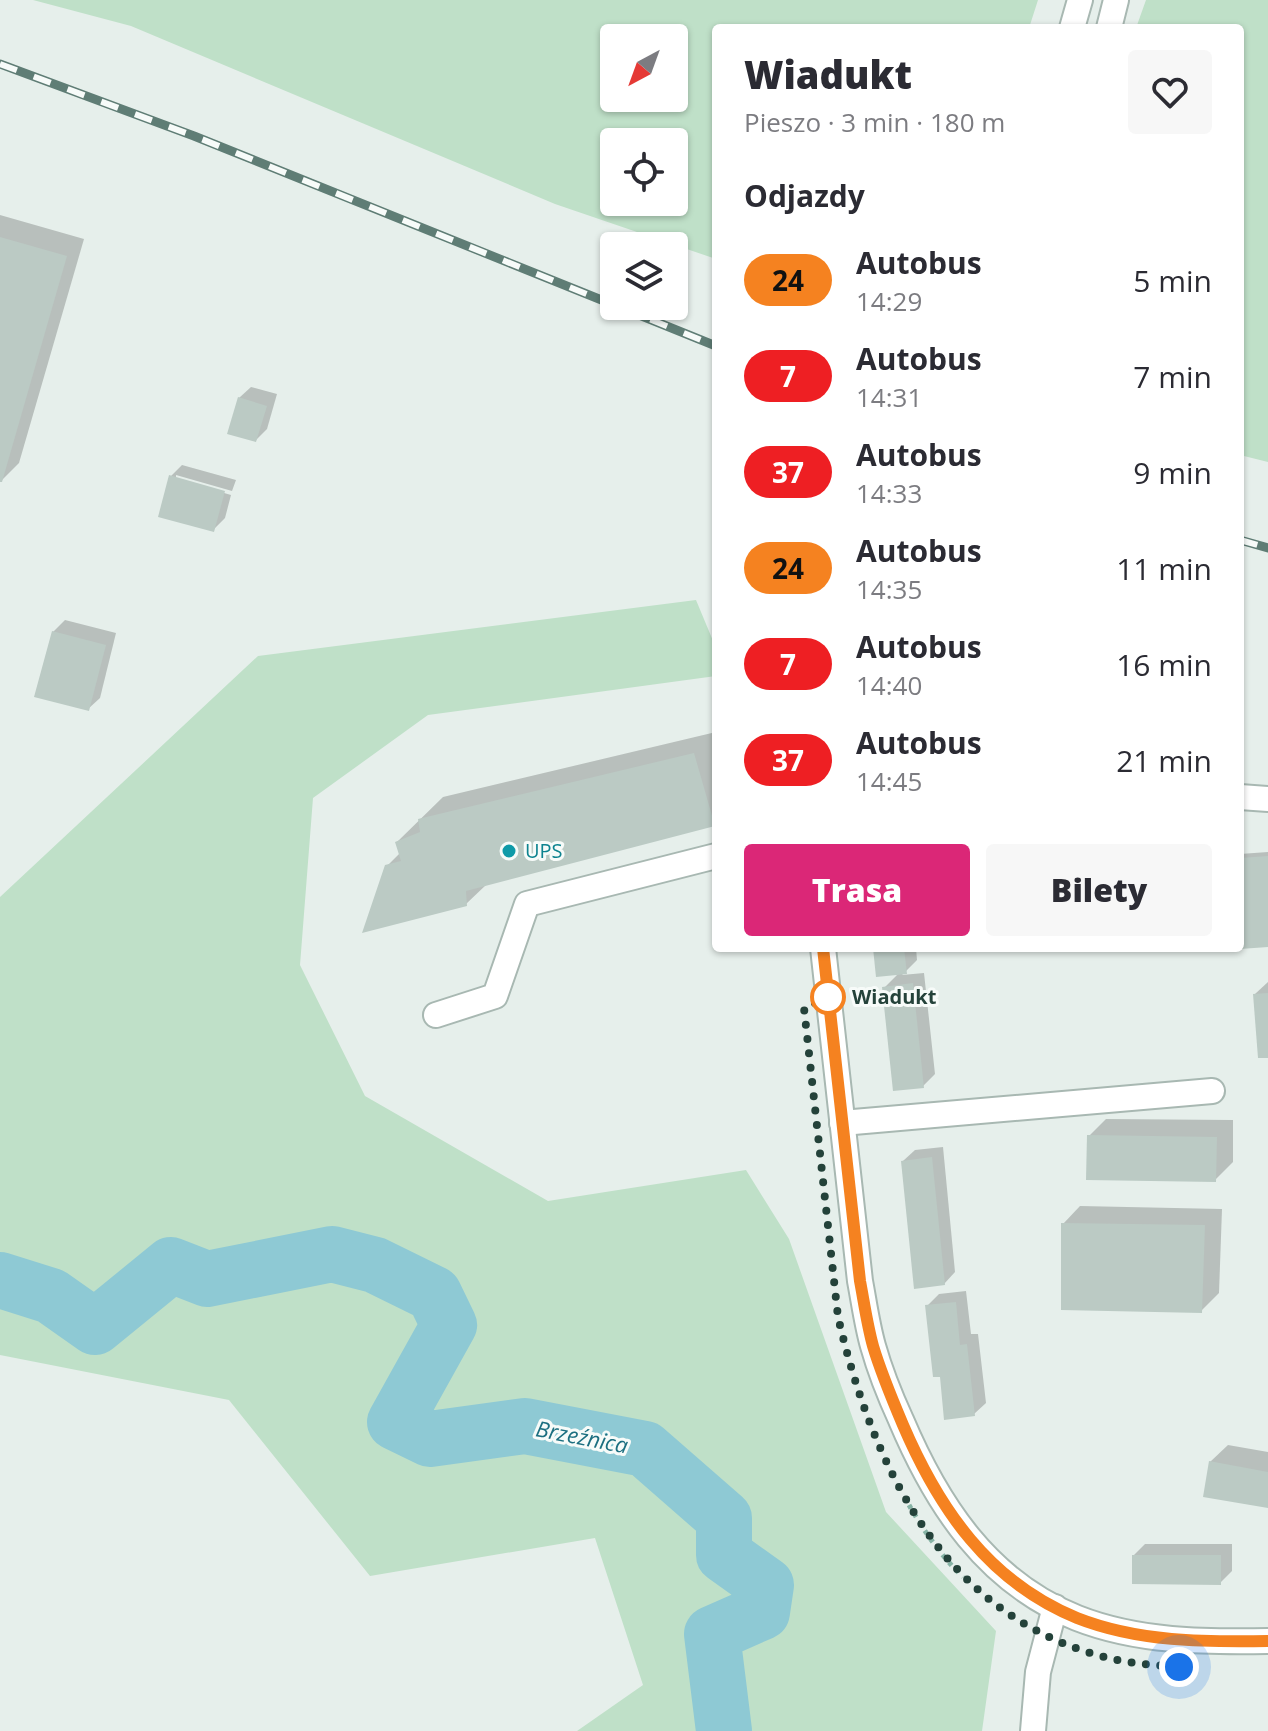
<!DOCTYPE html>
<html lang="pl">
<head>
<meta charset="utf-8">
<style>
  :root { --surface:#fff; --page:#f7f7f7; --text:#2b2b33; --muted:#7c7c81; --accent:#db2777 }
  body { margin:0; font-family:"Open Sans",sans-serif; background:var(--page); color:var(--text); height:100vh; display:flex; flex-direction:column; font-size:30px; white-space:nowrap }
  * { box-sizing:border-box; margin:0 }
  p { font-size:26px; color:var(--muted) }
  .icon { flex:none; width:44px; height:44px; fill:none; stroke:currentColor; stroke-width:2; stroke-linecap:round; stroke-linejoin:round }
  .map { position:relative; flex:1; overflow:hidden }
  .panel { position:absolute; left:712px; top:24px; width:532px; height:928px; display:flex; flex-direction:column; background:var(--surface); border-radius:8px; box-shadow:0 2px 6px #0004 }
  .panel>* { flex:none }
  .badge { padding:0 16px; border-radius:26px; font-size:28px; line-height:52px }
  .needle { width:52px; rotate:221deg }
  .tools { position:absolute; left:600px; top:24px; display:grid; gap:16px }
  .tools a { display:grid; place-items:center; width:88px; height:88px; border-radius:8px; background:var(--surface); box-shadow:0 2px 6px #0004; font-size:40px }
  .you { position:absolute; width:40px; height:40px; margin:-20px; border:6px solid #fff; border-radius:50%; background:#1a73e8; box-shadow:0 0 0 12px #1a73e833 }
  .map>.badge { position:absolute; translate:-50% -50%; box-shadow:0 0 0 4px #fff }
  h2 { padding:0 32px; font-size:30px; line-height:72px }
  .round { display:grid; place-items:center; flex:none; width:84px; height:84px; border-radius:8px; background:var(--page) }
  .head { display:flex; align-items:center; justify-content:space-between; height:136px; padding:0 32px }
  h1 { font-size:38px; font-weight:800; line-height:60px }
  .action { display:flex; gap:16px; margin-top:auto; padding:16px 32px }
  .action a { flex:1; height:92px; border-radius:8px; background:var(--accent); color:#fff; font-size:32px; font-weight:800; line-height:92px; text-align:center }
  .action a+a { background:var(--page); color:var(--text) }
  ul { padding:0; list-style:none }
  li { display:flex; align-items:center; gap:24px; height:96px; padding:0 32px }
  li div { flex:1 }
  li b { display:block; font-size:30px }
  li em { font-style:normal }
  li .badge { min-width:88px; font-weight:700; text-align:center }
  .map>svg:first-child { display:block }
</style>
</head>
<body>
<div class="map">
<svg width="1268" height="1731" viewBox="0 0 1268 1731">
  <rect width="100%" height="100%" fill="#e6efeb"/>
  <!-- green -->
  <g fill="#bfe0c8" fill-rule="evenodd">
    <path d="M33,0H1038L1029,28H716V259L555,204L131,26ZM614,38H674V98H614ZM614,142H674V202H614Z"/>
    <polygon points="1146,0 1268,0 1268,462 1240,455 1240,28 1136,28"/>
    <polygon points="696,600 716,648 716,676 428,715 313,798 300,965 365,1096 548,1201 746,1170 789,1239 886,1512 996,1631 982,1731 577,1731 643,1685 595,1538 370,1576 229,1400 0,1355 0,897 258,656"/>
  </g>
  <!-- shadow -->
  <g fill="#0003">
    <polygon points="0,215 84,239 19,463 2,480 0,480"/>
    <polygon points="251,387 277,394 267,429 256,440 239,398"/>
    <polygon points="182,465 236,480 232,491 176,475 176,479 231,495 225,518 213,530 171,476"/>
    <polygon points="65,620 116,633 100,698 88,709 53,632"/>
    <polygon points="716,732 716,823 714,825 487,884 466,904 387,866 400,853 397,842 443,797"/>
    <polygon points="1268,852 1268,945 1240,947 1240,854"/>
    <polygon points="875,948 916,948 917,960 902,975 924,973 935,1074 923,1086 884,988 899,973"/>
    <polygon points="1268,982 1268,1055 1255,994"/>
    <polygon points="1106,1119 1233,1120 1233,1162 1215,1180 1089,1136"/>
    <polygon points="943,1147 955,1272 944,1284 903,1161 915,1150"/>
    <polygon points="1080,1206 1222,1209 1219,1293 1201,1311 1063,1224"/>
    <polygon points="966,1291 971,1334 978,1334 986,1403 974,1414 927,1306 939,1294"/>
    <polygon points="1228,1445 1268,1452 1268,1506 1210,1462"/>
    <polygon points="1145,1544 1232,1544 1232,1571 1220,1583 1134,1555"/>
  </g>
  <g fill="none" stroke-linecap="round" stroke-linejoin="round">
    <!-- river -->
    <polyline stroke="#8ec9d4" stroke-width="56" points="0,1280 51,1296 95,1327 171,1265 207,1279 332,1254 375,1265 434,1294 449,1325 395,1422 430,1439 525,1426 645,1449 724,1518 724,1555 766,1585 762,1612 712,1634 724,1731"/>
  </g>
  <!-- building -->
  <g fill="#bbcac4">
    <polygon points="0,237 67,256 2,482 0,482"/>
    <polygon points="238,397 267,406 256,442 227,434"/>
    <polygon points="169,475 225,491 214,532 158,517"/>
    <polygon points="52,631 106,645 89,711 34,697"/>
    <polygon points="694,753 715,826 466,891 467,906 362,933 385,865 401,861 395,842 420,832 418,819"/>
    <polygon points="1268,856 1268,947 1240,949 1240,858"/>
    <polygon points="873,948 904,948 907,974 876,977"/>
    <polygon points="913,983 924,1088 893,1091 882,987"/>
    <polygon points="1268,993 1268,1058 1258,1058 1253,994"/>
    <polygon points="1087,1135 1217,1137 1216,1182 1086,1180"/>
    <polygon points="932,1157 945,1285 914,1289 901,1161"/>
    <polygon points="1061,1223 1205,1225 1202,1313 1061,1310"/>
    <polygon points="956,1302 960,1345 967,1344 975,1416 944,1420 940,1377 933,1377 925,1305"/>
    <polygon points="1209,1461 1268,1472 1268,1508 1203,1497"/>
    <polygon points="1132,1555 1221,1555 1221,1585 1132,1584"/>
  </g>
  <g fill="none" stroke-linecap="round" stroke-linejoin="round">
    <defs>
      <g id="minor">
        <polyline points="1072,28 1080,0"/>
        <polyline points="1109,28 1116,0"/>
        <polyline points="1240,797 1268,799"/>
        <path d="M823,948L860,1281C864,1302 867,1325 873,1346C880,1371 890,1396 901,1420C937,1505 987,1582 1077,1618C1138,1642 1204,1642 1268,1641"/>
        <polyline points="436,1015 495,996 527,904 716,856"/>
        <polyline points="842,1123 1212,1091"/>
        <polyline points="1033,1731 1038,1672 1055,1607"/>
      </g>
    </defs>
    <!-- minor casing -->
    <use href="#minor" stroke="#a8b8b2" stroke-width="28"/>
    <!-- path -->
    <path stroke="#86b3a5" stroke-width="5" stroke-dasharray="4 6" stroke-linecap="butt" d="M909,1505C924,1531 941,1556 963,1577"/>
    <!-- minor -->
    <use href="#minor" stroke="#fff" stroke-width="24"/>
    <defs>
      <g id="rail">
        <polyline points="0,64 194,136 614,305"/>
        <polyline points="617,306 716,346"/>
        <polyline points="1240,540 1268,548"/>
      </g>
    </defs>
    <!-- rail casing -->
    <use href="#rail" stroke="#5f7d75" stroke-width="9"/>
    <!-- rail -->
    <use href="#rail" stroke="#f7fbf9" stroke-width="6" stroke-dasharray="18" stroke-linecap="butt"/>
  </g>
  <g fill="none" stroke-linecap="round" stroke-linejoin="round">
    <defs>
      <path id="line" d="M823,948L860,1281C864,1302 867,1324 873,1346C881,1373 892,1399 903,1425C939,1509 989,1582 1077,1618C1138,1642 1204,1642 1268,1641"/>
    </defs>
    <!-- line casing -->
    <use href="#line" stroke="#fff" stroke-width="18"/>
    <!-- line -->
    <use href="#line" stroke="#f58220" stroke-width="12"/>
    <!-- walk -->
    <path stroke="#24423a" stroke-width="8" stroke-dasharray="0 14.4" d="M828,997L804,1008L838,1317C872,1463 940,1609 1094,1654C1122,1663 1150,1665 1179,1667"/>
  </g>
  <!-- markers -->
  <circle fill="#0f9aa8" stroke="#f7fbf9" stroke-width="3" cx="509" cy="851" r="8"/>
  <circle fill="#fff" stroke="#f58220" stroke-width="4" cx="828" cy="997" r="16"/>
  <g text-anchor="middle" stroke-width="6" stroke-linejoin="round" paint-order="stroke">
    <!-- culture labels -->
    <g font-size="20" fill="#0d838f" stroke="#f7fbf9" text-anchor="start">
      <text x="525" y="858">UPS</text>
    </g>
    <!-- stop labels -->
    <g font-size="20" font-weight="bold" fill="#24423a" stroke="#f7fbf9" text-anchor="start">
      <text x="852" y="1004">Wiadukt</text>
    </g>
    <!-- water labels -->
    <g font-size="22" font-style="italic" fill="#1c6f80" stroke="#f7fbf9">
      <text transform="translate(582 1437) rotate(11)" y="8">Brzeźnica</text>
    </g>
  </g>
</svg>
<div class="tools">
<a><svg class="needle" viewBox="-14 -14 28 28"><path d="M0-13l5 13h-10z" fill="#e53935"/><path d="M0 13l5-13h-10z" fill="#7c7c81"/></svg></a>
<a><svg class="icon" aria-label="locate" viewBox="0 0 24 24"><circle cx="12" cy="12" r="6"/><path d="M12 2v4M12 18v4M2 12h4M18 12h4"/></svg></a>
<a><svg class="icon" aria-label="layers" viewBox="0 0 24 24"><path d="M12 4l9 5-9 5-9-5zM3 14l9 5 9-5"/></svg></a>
</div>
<div class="you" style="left:1179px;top:1667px"></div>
<section class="panel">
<div class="head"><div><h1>Wiadukt</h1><p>Pieszo · 3 min · 180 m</p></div><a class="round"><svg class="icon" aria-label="heart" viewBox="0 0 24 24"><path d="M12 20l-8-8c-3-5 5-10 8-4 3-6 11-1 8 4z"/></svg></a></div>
<h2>Odjazdy</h2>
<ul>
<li><span class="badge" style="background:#f58220;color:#111">24</span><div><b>Autobus</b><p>14:29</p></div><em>5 min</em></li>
<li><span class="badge" style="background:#ee1f23;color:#fff">7</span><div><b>Autobus</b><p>14:31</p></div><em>7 min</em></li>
<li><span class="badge" style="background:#ee1f23;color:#fff">37</span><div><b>Autobus</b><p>14:33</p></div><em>9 min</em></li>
<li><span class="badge" style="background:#f58220;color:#111">24</span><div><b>Autobus</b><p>14:35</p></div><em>11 min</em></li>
<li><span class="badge" style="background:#ee1f23;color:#fff">7</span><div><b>Autobus</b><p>14:40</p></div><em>16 min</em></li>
<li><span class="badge" style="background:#ee1f23;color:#fff">37</span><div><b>Autobus</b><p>14:45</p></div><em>21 min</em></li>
</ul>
<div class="action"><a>Trasa</a><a>Bilety</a></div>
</section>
</div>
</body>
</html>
